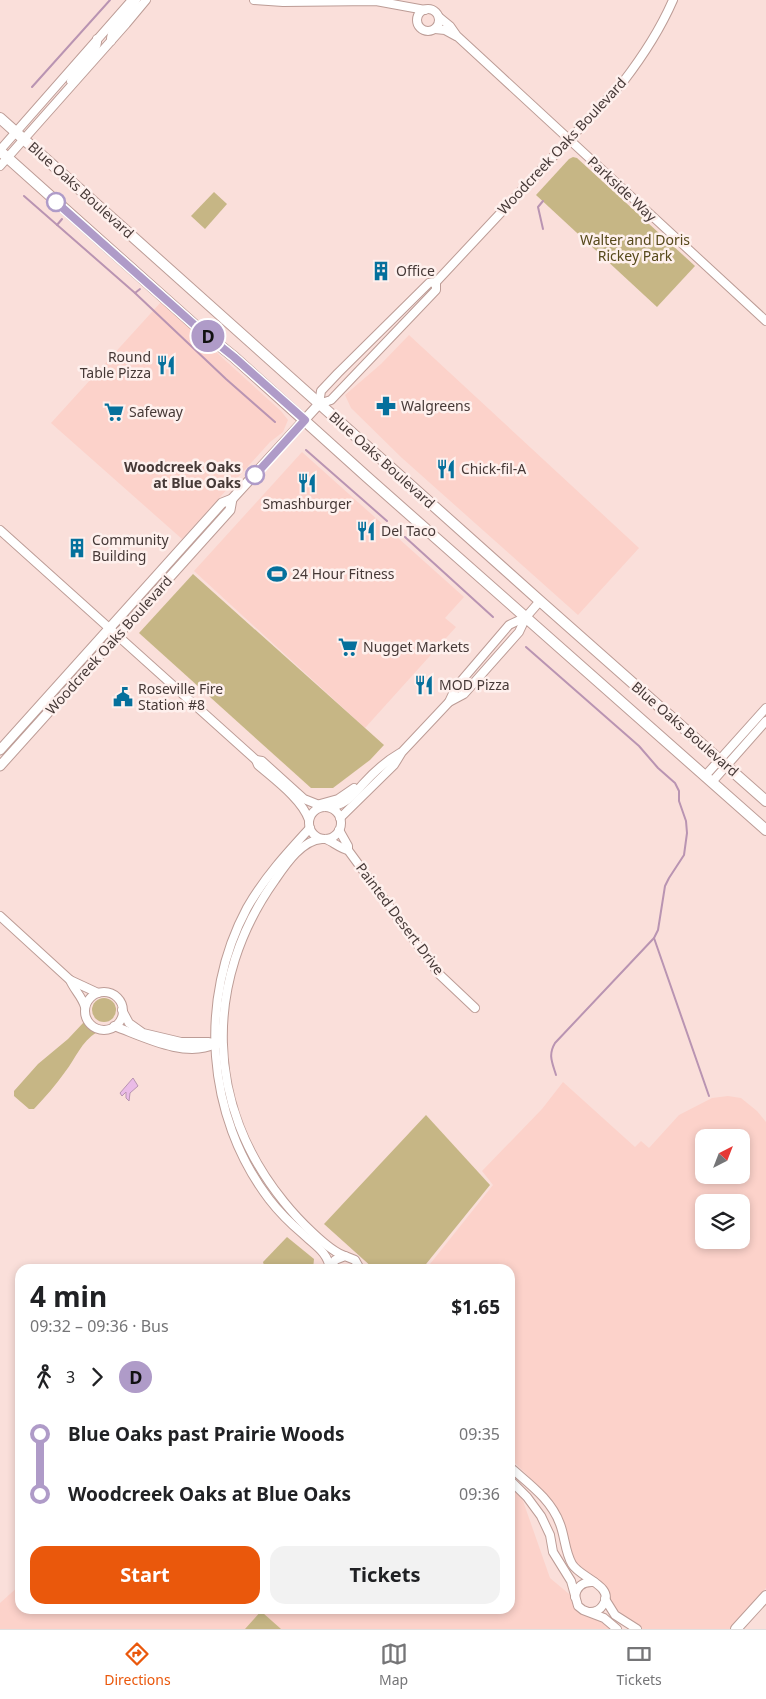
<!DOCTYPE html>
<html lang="en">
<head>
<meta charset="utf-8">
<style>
  :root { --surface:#fff; --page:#f2f2f2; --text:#202124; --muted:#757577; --line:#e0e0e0; --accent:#ea580c }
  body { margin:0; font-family:"Noto Sans",sans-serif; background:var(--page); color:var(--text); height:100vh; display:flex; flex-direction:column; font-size:19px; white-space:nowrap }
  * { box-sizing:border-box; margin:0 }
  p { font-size:16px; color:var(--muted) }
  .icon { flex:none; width:28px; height:28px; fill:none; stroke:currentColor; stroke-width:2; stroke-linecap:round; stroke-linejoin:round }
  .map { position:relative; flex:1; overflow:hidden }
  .sheet { position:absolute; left:15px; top:1264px; width:500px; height:350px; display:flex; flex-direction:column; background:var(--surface); border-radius:15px; box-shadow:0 2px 8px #0003 }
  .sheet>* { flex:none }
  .badge { padding:0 10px; border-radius:16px; font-size:18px; line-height:32px }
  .needle { width:32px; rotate:42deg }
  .tools { position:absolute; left:695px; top:1129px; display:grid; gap:10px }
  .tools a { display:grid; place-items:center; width:55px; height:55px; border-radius:10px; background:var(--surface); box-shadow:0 2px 8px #0003; font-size:25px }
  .map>.badge { position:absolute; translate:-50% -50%; box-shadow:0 0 0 2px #fff }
  .legs { display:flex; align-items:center; gap:8px; height:55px; padding:0 15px; font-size:16px }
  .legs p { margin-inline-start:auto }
  .head { display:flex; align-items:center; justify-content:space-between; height:85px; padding:0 15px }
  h1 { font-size:28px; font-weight:700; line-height:38px }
  .button { display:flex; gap:10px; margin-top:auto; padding:10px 15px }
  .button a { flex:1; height:58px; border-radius:15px; background:var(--accent); color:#fff; font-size:20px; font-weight:700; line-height:58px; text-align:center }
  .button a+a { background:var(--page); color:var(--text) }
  ul { padding:0 15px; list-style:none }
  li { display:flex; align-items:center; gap:18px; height:60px; font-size:19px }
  li i { display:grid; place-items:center; width:8px; height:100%; margin:0 6px; background:currentColor }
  li i::after { content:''; width:12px; height:12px; margin:-6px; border:4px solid; border-radius:50%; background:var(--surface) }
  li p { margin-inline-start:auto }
  li:first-child i { background:linear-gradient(#0000 50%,currentColor 0) }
  li:last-child i { background:linear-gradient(currentColor 50%,#0000 0) }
  .menu { display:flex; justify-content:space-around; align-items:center; height:70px; border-top:1px solid var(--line); background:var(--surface); font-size:14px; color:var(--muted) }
  .menu a { display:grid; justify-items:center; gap:2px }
  .menu .current { color:var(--accent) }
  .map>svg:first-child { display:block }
</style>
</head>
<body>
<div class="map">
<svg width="766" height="1629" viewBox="0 0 766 1629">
  <rect width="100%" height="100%" fill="#fadfda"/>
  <!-- built -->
  <g fill="#fcd2ca" fill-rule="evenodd">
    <polygon points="161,302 281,411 288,420 283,432 270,442 182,539 51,423"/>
    <polygon points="409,335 639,548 578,615 402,458 351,408 345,395 381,364"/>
    <polygon points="302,452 464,597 445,618 456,627 365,728 194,571"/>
    <path d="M563,1082L635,1147L641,1141L649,1148L679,1115L712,1098L728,1096L741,1098L757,1111L766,1122V1588L730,1629H639L611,1604L578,1568L541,1489L510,1458V1269H426L493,1185L482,1171L542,1109ZM704,1138H741V1175H704ZM704,1202H741V1240H704Z"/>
    <polygon points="510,1484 522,1498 550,1578 611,1629 0,1629 0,1603 20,1585 20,1609 510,1609"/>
  </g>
  <!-- green -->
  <g fill="#c6b685">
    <polygon points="573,157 577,158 695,266 657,307 536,195 569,159"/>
    <polygon points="214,192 227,204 205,229 191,216"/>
    <polygon points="193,574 384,745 370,760 333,788 311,788 139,633"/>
    <circle cx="104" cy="1010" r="12"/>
    <path d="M84,1022L97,1032C81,1042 76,1058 65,1072C56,1085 45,1097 34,1109H29L14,1096V1091L38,1064L68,1039Z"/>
    <polygon points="426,1115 490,1185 422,1269 374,1269 324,1224"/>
    <polygon points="287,1237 314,1259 313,1269 265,1269 263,1262"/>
    <polygon points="261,1611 263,1613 281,1629 245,1629"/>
  </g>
  <!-- water -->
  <polygon fill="#eabbe7" stroke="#b994b2" points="133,1078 138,1086 130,1093 129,1101 126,1098 126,1092 122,1096 120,1093"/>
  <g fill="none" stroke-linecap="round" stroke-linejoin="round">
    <!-- stream -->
    <g stroke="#b994b2" stroke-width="2">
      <polyline points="32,87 110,0"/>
      <polyline points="24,196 135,293 226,379 275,422"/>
      <polyline points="57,225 62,219"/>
      <polyline points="543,229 538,207 543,201"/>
      <polyline points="135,293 140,289"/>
      <polyline points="306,450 387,521"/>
      <polyline points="405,537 493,617"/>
      <path d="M526,647L639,746L658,768L675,783L679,791V801L686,821L687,833L684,855L669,878L665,886L658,930L654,938L555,1043C548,1055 552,1062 556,1075"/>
      <polyline points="654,938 709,1096"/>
    </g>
    <defs>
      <g id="tertiary">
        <polyline points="254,0 283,2 376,1 425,10"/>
        <circle cx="428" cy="20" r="11"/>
        <polyline points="439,17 450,26 457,36 495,71 766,321"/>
        <polyline points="435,29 445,30 456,36"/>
        <path d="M111,41C110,26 129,14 136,0"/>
        <path d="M71,81C77,68 99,52 97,39"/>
        <polyline points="0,150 132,0"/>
        <polyline points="0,166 126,24 146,0"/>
        <path d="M436,282V290L331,400L319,404L321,391L338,373L429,283L436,282L623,82C643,56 660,30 673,0"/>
        <polyline points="0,530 256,760 262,761 304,799 324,807"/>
        <polyline points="449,702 464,694 519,632 526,617 540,601"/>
        <path d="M256,760L258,765C274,779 302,799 309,820"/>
        <polyline points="705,776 766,708"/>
        <polyline points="712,782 766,721"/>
        <polyline points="320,804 338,799 354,788"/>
        <path d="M328,807C345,806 353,795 363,784C374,772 386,761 400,753"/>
        <circle cx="325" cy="823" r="16"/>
        <polyline points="340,818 394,765 402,752 449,702 456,687 509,625 526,617"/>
        <path d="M310,828C287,853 264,878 247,908C198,999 206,1116 269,1199C279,1212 290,1223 303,1234C314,1245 328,1252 330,1269"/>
        <polyline points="339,830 348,846 348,850 439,974 475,1008"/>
        <path d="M322,839C302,840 286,864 275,880C203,981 205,1105 284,1202C296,1217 328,1251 345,1256"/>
        <path d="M326,839C333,842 341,849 348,850"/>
        <path d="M0,916L70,980C74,990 82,996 85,1007"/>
        <polyline points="70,980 98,993"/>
        <circle cx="104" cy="1011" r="19"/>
        <polyline points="122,1010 129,1023 143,1033 181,1042 208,1042 218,1044"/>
        <path d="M114,1026C142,1036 185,1059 215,1044"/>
        <polyline points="330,1269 335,1260 345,1256 355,1260 360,1269"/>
        <path d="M510,1467C529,1484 551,1499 560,1524C565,1537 565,1552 572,1564C580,1578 616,1586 603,1605C600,1610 596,1612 590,1612"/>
        <polyline points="510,1480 527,1497 541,1516 550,1535 553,1552 571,1581 578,1606 583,1610 604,1618 617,1629"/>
        <path d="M575,1597C576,1587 583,1581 594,1582"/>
        <polyline points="605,1599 615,1615 637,1629"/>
      </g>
      <g id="secondary">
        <polyline points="0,750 222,503 232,499 319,404"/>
        <polyline points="0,766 230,510 232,499"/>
      </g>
      <g id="primary">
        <polyline points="0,118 540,601 766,801"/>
        <polyline points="0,151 198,328 234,357 367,477 766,830"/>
        <polyline points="736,1629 766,1596"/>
      </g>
    </defs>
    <!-- tertiary casing -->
    <use href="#tertiary" stroke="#bc9c96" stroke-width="10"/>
    <!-- secondary casing -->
    <use href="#secondary" stroke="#bc9c96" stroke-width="11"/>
    <!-- primary casing -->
    <use href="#primary" stroke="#bc9c96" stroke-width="12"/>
    <!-- tertiary -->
    <use href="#tertiary" stroke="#fff" stroke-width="8"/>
    <!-- secondary -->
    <use href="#secondary" stroke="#fff" stroke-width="9"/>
    <!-- primary -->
    <use href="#primary" stroke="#fff" stroke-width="10"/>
  </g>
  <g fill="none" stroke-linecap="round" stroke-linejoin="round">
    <defs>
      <polyline id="line-1" points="56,202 198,328 234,357 305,420 255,475"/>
    </defs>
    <!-- line-1 casing -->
    <use href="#line-1" stroke="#fff" stroke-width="11"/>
    <!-- line-1 -->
    <use href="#line-1" stroke="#af9bc8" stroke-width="8"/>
  </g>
  <!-- icons -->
  <defs>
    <symbol id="building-bare" viewBox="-9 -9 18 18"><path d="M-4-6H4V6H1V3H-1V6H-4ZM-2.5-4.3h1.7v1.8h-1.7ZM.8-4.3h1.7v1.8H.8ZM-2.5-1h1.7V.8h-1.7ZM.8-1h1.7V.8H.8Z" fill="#05709c" stroke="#fef0ed" stroke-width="2.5" paint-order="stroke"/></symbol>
    <symbol id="restaurant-bare" viewBox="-9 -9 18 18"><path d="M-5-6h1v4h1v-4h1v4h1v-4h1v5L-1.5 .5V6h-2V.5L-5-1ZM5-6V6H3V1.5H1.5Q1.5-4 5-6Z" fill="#05709c" stroke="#fef0ed" stroke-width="2.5" paint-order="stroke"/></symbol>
    <symbol id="pharmacy-bare" viewBox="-9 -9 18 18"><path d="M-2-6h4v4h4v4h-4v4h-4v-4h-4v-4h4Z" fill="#05709c" stroke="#fef0ed" stroke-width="2.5" paint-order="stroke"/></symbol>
    <symbol id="supermarket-bare" viewBox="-9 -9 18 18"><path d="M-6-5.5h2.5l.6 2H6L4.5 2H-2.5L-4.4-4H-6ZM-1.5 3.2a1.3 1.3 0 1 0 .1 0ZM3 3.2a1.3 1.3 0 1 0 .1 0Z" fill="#05709c" stroke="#fef0ed" stroke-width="2.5" paint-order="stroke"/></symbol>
    <symbol id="stadium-bare" viewBox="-9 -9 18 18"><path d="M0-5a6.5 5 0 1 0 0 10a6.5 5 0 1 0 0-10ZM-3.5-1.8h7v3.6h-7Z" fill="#05709c" stroke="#fef0ed" stroke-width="2.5" paint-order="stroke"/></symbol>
    <symbol id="civic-bare" viewBox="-9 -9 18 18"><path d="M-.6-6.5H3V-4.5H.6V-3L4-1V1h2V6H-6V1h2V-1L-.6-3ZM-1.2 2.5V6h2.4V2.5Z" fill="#05709c" stroke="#fef0ed" stroke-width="2.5" paint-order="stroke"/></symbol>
  </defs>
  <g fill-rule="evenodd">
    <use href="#building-bare" x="367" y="257" width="28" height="28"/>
    <use href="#restaurant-bare" x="152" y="351" width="28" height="28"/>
    <use href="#pharmacy-bare" x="372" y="392" width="28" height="28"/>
    <use href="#supermarket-bare" x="100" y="398" width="28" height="28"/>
    <use href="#restaurant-bare" x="432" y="455" width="28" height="28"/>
    <use href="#restaurant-bare" x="293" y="469" width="28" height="28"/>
    <use href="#restaurant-bare" x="352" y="517" width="28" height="28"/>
    <use href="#building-bare" x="63" y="534" width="28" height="28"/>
    <use href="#stadium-bare" x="263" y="560" width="28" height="28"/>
    <use href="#supermarket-bare" x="334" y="633" width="28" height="28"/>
    <use href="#restaurant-bare" x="410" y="671" width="28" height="28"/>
    <use href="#civic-bare" x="109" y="683" width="28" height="28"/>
  </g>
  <!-- markers -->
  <g fill="#fff" stroke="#af9bc8" stroke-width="2.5">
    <circle cx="56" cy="202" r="9"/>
    <circle cx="255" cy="475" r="9"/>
  </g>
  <g text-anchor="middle" stroke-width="5" stroke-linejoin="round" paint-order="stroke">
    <!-- street labels -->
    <g font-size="14" fill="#463937" stroke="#fef0ed">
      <text transform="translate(562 146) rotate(-47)" y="5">Woodcreek Oaks Boulevard</text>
      <text transform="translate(622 189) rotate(43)" y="5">Parkside Way</text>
      <text transform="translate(81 190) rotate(42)" y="5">Blue Oaks Boulevard</text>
      <text transform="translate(382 460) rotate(42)" y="5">Blue Oaks Boulevard</text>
      <text transform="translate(109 645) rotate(-48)" y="5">Woodcreek Oaks Boulevard</text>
      <text transform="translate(685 729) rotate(41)" y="5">Blue Oaks Boulevard</text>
      <text transform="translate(400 919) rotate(53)" y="5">Painted Desert Drive</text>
    </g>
    <!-- park labels -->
    <g font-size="14" fill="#56491b" stroke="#fef0ed">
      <text x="635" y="245">Walter and Doris<tspan x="635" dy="16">Rickey Park</tspan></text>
    </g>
    <!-- poi labels -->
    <g font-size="14" fill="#463937" stroke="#fef0ed" text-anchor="start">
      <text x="396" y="276">Office</text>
      <text x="151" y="362" text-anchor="end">Round<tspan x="151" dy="16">Table Pizza</tspan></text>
      <text x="401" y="411">Walgreens</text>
      <text x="129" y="417">Safeway</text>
      <text x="461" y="474">Chick-fil-A</text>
      <text x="307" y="509" text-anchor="middle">Smashburger</text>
      <text x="381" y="536">Del Taco</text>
      <text x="92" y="545">Community<tspan x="92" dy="16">Building</tspan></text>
      <text x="292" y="579">24 Hour Fitness</text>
      <text x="363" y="652">Nugget Markets</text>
      <text x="439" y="690">MOD Pizza</text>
      <text x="138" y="694">Roseville Fire<tspan x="138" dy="16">Station #8</tspan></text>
    </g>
    <!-- stop labels -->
    <g font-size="14" font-weight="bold" fill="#463937" stroke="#fef0ed" text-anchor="end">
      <text x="241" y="472">Woodcreek Oaks<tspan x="241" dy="16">at Blue Oaks</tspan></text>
    </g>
  </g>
</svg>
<div class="tools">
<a><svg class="needle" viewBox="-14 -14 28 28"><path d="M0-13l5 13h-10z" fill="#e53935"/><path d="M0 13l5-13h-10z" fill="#757577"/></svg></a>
<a><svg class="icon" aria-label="layers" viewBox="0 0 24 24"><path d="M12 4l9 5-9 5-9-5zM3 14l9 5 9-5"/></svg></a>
</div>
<b class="badge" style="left:208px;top:336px;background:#af9bc8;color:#111">D</b>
<section class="sheet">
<div class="head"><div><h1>4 min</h1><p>09:32 – 09:36 · Bus</p></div><b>$1.65</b></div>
<div class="legs"><svg class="icon" aria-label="walk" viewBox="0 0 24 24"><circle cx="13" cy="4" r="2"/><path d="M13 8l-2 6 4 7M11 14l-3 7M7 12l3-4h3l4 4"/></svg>3<svg class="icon" aria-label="forward" viewBox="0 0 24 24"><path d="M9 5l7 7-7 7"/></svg><b class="badge" style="background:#af9bc8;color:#111">D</b></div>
<ul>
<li><i style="color:#af9bc8"></i><b>Blue Oaks past Prairie Woods</b><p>09:35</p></li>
<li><i style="color:#af9bc8"></i><b>Woodcreek Oaks at Blue Oaks</b><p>09:36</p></li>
</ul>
<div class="button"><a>Start</a><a>Tickets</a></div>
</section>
</div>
<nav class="menu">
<a class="current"><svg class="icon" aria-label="directions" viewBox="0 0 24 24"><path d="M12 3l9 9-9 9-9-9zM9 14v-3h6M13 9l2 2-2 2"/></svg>Directions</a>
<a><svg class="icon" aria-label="map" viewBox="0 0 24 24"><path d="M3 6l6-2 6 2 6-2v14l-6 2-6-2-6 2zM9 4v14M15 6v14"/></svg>Map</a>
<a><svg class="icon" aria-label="tickets" viewBox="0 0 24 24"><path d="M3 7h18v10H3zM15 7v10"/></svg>Tickets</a>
</nav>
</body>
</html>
